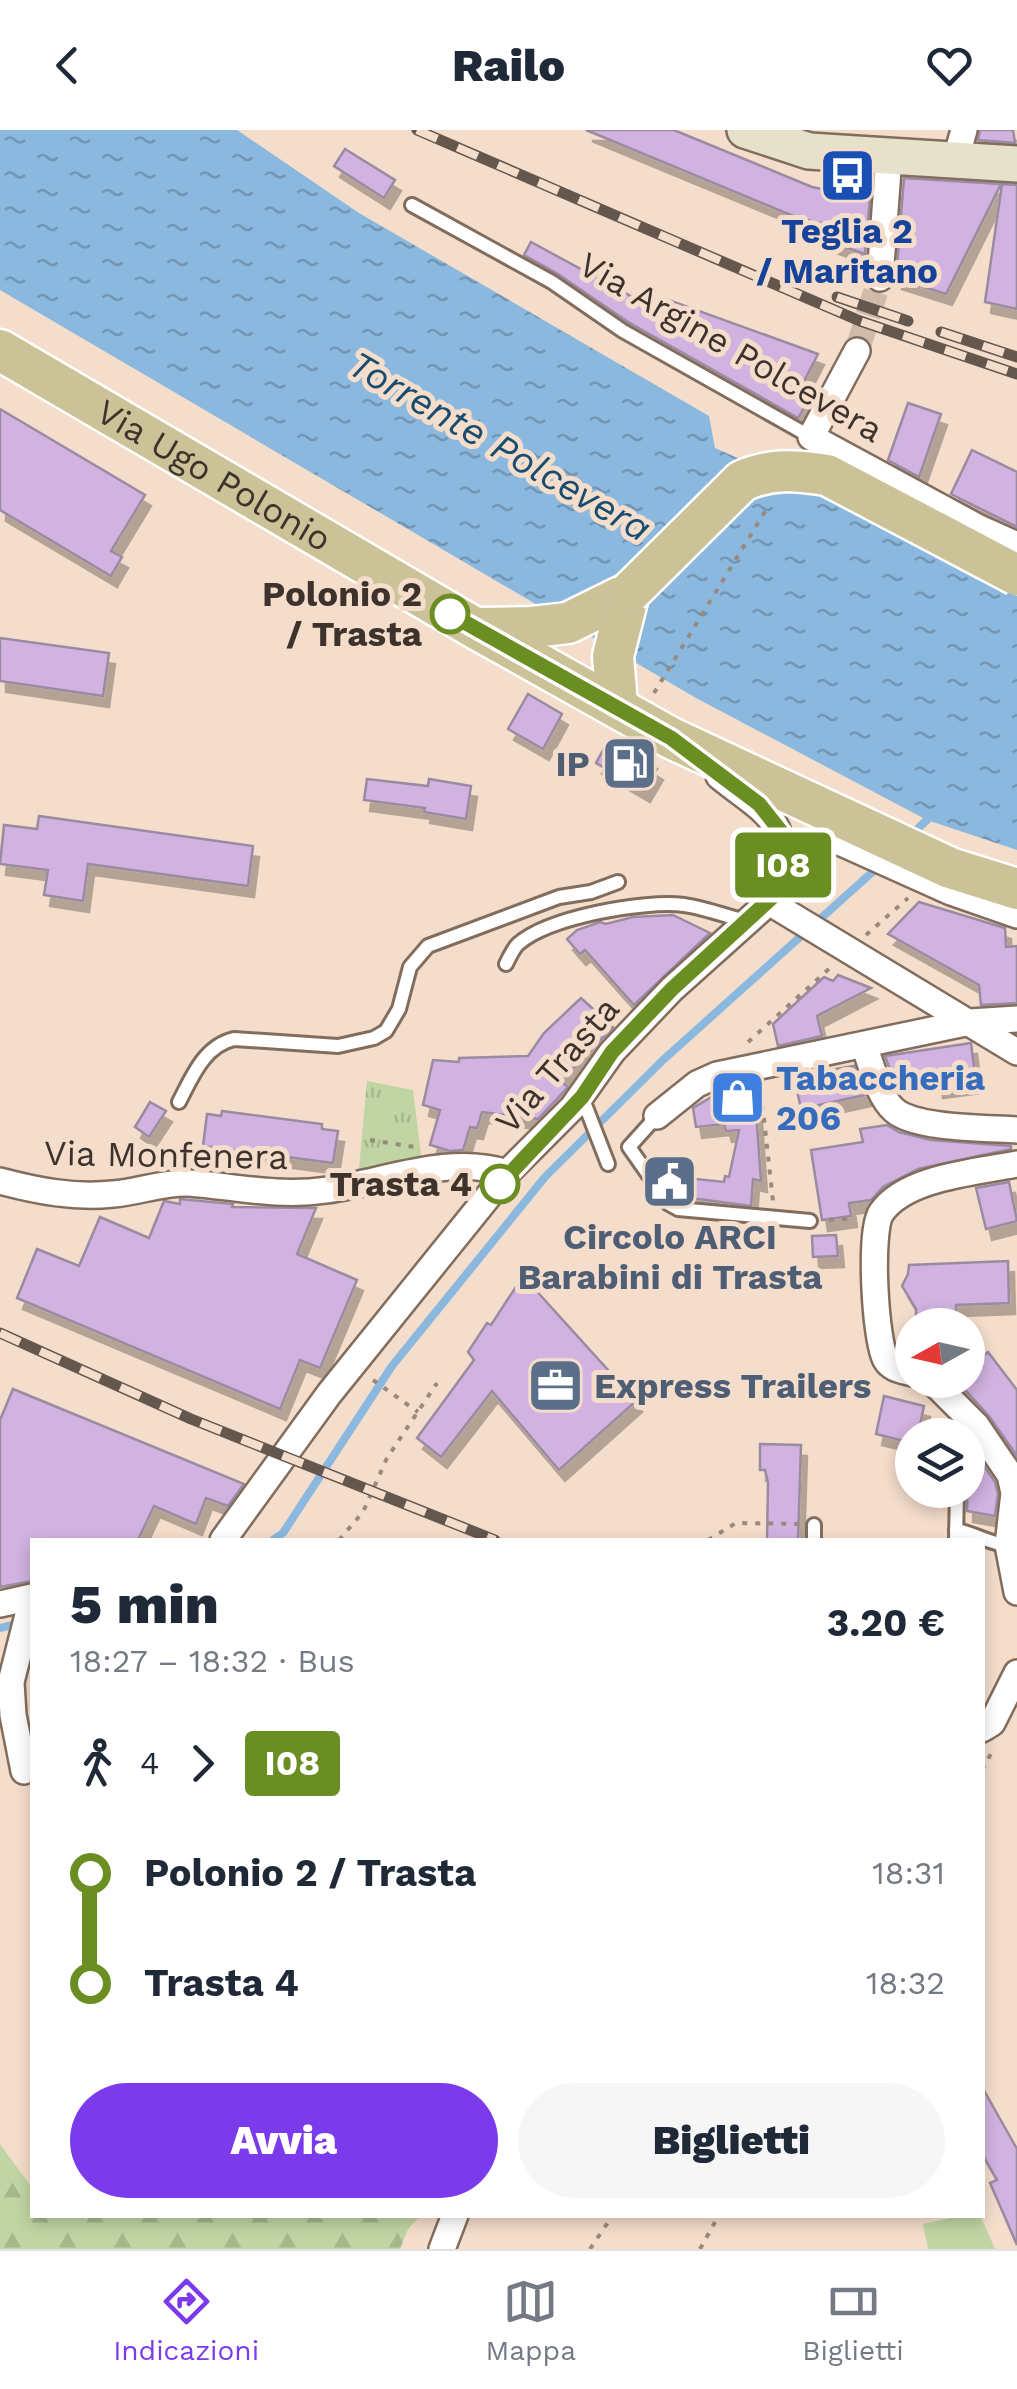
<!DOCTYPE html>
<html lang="it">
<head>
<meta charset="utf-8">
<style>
  :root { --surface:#fff; --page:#f6f6f7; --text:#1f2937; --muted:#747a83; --line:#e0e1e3; --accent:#7c3aed }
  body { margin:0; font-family:"Work Sans",sans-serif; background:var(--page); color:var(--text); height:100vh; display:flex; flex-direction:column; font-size:38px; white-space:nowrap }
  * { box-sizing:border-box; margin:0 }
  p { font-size:32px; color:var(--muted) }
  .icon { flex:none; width:55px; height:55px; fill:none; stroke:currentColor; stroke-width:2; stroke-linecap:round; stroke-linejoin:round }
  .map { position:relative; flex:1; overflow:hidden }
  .sheet { position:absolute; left:30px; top:1408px; width:955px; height:680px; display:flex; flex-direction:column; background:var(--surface); border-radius:0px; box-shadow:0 5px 15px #0003 }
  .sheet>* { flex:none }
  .badge { padding:0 20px; border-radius:8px; font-size:35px; line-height:65px }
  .needle { width:65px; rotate:262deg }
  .controls { position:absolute; left:895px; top:1178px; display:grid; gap:20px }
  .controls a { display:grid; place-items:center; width:90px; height:90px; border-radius:50%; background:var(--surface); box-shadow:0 5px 15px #0003; font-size:50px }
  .map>.badge { position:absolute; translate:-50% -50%; box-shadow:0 0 0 5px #fff }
  .legs { display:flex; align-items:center; gap:15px; height:110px; padding:0 40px; font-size:32px }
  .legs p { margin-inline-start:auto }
  .summary { display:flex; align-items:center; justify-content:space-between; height:170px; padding:0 40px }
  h1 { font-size:55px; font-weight:800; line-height:75px }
  .cta { display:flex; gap:20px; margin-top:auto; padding:20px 40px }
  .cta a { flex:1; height:115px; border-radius:60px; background:var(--accent); color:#fff; font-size:40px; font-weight:800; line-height:115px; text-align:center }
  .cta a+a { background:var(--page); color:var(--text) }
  ul { padding:0 40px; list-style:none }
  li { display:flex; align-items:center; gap:35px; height:110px; font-size:38px }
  li i { display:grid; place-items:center; width:15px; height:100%; margin:0 12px; background:currentColor }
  li i::after { content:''; width:25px; height:25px; margin:-12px; border:8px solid; border-radius:50%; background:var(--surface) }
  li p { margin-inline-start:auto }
  li:first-child i { background:linear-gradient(#0000 50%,currentColor 0) }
  li:last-child i { background:linear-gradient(currentColor 50%,#0000 0) }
  header { display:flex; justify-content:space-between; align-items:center; height:130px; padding:0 40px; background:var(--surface); font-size:45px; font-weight:800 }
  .menu { display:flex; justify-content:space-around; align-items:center; height:140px; border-top:2px solid var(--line); background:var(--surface); font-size:28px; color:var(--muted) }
  .menu a { display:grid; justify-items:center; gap:5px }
  .menu .selected { color:var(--accent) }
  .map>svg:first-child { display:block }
</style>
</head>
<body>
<header><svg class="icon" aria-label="back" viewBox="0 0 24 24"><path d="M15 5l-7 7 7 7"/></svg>Railo<svg class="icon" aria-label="heart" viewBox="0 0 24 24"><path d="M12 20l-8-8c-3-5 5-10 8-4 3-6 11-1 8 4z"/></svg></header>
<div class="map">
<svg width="1017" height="2119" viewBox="0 0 1017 2119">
  <defs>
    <pattern id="forest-firs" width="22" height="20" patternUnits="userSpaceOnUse" patternTransform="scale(2.5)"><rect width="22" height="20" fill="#c0d5a3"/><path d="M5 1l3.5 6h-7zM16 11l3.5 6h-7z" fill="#a6b78c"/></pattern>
    <pattern id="park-tufts" width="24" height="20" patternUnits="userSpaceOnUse" patternTransform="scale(2.5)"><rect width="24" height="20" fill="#c0d5a3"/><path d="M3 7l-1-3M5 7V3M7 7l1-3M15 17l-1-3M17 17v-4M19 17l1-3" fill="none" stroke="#a6b78c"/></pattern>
    <pattern id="water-ripples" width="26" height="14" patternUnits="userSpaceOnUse" patternTransform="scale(2.5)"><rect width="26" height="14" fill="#8bb8de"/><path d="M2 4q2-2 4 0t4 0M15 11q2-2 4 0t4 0" fill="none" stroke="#7396b4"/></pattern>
    <filter id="shadow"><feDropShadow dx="6" dy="11" stdDeviation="0" flood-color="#0004"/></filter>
  </defs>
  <rect width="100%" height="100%" fill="#f5ddcb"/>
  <!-- forest -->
  <polygon fill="url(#forest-firs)" points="0,2014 32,2058 32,2085 421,2085 408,2099 400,2119 0,2119"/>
  <!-- park -->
  <polygon fill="url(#park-tufts)" points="367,951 413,960 422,1033 358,1049"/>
  <!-- pitch -->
  <polygon fill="#c0d5a3" points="965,2085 980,2085 995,2119 928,2119 923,2094"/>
  <!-- water -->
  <polygon fill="url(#water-ripples)" points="0,0 237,0 359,83 709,286 715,318 823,366 974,448 1017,466 1017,720 927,690 696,568 0,160"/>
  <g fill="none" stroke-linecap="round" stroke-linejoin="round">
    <!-- stream -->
    <g stroke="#8bb8de" stroke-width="8">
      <polyline points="910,706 932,685"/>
      <polyline points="273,1410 283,1403 392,1236 545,1047 663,930 878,737"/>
      <polyline points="0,1498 20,1493"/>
    </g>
  </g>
  <!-- building -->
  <g fill="#d1b2e0" stroke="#9a8ba1" stroke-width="2.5" filter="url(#shadow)">
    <polygon points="586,0 674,0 812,57 870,68 865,124 827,111 829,95 798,88"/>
    <polygon points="980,0 1013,0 1015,13 978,10"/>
    <polygon points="345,19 395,50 384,68 334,36"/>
    <polygon points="904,48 1001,54 946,164 896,148"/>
    <polygon points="1002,54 1017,55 1017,179 985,172"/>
    <polygon points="531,112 660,182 666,169 818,224 800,259 812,265 798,288 628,192 558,144 524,125"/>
    <polygon points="908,273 941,284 919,347 888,330"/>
    <polygon points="0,279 145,365 111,421 122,427 111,446 0,380"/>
    <polygon points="972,320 1017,342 1017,397 951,364"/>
    <polygon points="0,508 109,523 103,566 0,551"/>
    <polygon points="528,564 562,584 543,619 508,599"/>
    <polygon points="608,611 657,639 644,661 596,633"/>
    <polygon points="367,649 428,656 429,649 471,656 466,689 424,682 425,678 364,670"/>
    <polygon points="39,686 253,716 248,756 88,734 83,771 44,765 48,740 0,734 4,695 37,699"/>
    <polygon points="919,772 1005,798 1006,817 1017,816 1017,873 981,875 979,855 888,804"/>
    <polygon points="673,785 710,803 634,875 585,820 580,824 567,809 577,800 600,792 606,794 633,787"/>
    <polygon points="838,845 871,858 817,886 822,906 778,916 773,894 824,847 833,851"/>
    <polygon points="581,868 613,897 561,951 568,957 538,989 482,982 477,998 470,997 463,1020 450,1021 430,1015 440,980 423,975 433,930 459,932 459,928 528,926 544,903"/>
    <polygon points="971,913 976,952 937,957 935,941 893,948 885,926"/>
    <polygon points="854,936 865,965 801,979 794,946"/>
    <polygon points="754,954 761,1051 753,1049 751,1076 676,1066 667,1046 724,1052 725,1046 729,1047 739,1000 726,1001 724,994 696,997 693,978 720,962 748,959 749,955"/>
    <polygon points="150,972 166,981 149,1007 135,997"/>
    <polygon points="222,981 322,994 322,999 338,1001 333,1033 203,1016 207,984 221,986"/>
    <polygon points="887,995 899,1002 931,1010 1011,1016 1011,1019 918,1039 883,1057 871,1070 849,1073 851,1086 822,1090 811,1020 863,1012 860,999"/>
    <polygon points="1009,1052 1017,1091 986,1099 976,1058"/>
    <polygon points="180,1069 233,1074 232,1077 316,1078 297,1124 357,1150 320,1238 300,1230 280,1279 17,1168 37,1119 79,1136 100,1087 149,1108 164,1071 180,1074"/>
    <polygon points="836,1105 838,1126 813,1127 812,1106"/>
    <polygon points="1008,1131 1009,1173 956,1175 956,1195 916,1195 916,1179 902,1156 908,1144 909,1135"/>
    <polygon points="523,1146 636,1271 559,1340 492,1261 441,1327 417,1308 474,1230 468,1222 487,1193 491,1195"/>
    <polygon points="988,1222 1017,1260 1017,1326 989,1286 956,1250 968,1250 968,1238"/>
    <polygon points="13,1259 244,1354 228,1376 206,1368 196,1394 154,1376 138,1410 32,1410 32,1451 0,1457 0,1290"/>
    <polygon points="884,1266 924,1276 918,1305 912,1305 912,1313 876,1304"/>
    <polygon points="760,1314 801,1315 798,1410 767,1410 768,1353 765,1340 760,1340"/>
    <polygon points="980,1330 995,1352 998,1364 995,1386 967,1381 968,1340"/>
    <polygon points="982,1957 1017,2019 1017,2115 990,2053 997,2050 982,2024"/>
  </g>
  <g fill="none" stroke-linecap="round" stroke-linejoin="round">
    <!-- street-tunnel -->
    <polyline stroke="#d0bbab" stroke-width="25" stroke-dasharray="25 12" stroke-linecap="butt" points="857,221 880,148"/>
    <defs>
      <g id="lane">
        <polyline points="412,75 552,152 623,201 811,307"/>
        <path d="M506,834C509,828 513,819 518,814C549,787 644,770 684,775C705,778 726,786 745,791"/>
        <polyline points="582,967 608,1034"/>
        <path d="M179,972C192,947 204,916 234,909L338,916L374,908L386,901L399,879L410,837L428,816L559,767L591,762L618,752"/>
        <polyline points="657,986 629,1017 669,1074 678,1079 810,1091"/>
        <polyline points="814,1395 814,1410"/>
        <path d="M956,1400C974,1403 992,1415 1008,1415"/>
        <polyline points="956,1410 957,1360"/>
      </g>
      <g id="street">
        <polyline points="955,32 964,0"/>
        <polyline points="880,148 889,27"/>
        <polyline points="857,221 811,307 979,398 1017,415"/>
        <path d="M719,646C771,688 790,687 779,761"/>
        <polyline points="824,705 951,762 1017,785"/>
        <polyline points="769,772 1017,922"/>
        <path d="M864,916C872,935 878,966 894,980C915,999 987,998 1017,1000"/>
        <polyline points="657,986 697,954 717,945 970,892 1017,889"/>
        <path d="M0,1051C38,1061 74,1068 113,1064C138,1062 164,1052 189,1053C237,1057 279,1067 327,1060C385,1052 449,1024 507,1043"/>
        <path d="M912,1243C902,1240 891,1239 886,1230C875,1211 869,1102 881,1083C905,1047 977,1042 1017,1034"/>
        <polyline points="931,1250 976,1295 1010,1345 1014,1363 1008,1415 1017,1462"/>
        <polyline points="223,1410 329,1264 507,1043 573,977 612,922 672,859 769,772 815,721 833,683"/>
        <polyline points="0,1474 32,1467"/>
        <polyline points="982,1599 992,1593 1017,1543"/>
        <polyline points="24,1641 13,1585 11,1552 29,1481"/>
        <polyline points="442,2119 455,2085"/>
      </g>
      <polyline id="secondary" points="745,0 809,21 1017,34"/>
      <g id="primary">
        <path id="s1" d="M0,220L475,498L671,608L950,738L1017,759"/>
        <polyline points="479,498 531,497 568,493 629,463"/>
        <polyline points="617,575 613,526 629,463"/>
      </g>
    </defs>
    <!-- lane casing -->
    <use href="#lane" stroke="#826d5d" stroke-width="18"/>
    <!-- street casing -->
    <use href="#street" stroke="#826d5d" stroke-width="30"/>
    <!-- secondary casing -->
    <use href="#secondary" stroke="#826d5d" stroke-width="40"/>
    <!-- primary casing -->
    <use href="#primary" stroke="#fff" stroke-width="45"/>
    <!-- path -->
    <g stroke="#9a897d" stroke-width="4" stroke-dasharray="5 8" stroke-linecap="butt">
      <polyline points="654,563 769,375"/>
      <polyline points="866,805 908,768"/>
      <polyline points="748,912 830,838"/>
      <polyline points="761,962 773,1071"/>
      <polyline points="370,1010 415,1017"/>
      <polyline points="829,1090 855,1088"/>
      <polyline points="373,1250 418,1282"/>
      <polyline points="339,1410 363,1382 387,1328 437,1253"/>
      <polyline points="708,1410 736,1393 799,1394"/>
      <polyline points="982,1640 993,1620"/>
      <polyline points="590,2119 613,2085"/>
      <polyline points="700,2119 719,2085"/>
    </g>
    <!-- lane -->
    <use href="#lane" stroke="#fff" stroke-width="12"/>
    <!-- street -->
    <use href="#street" stroke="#fff" stroke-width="25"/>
    <!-- secondary -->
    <use href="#secondary" stroke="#e5e1cb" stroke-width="35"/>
    <!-- primary -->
    <use href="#primary" stroke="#cbc298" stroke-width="40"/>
    <defs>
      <g id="rail">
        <polyline points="417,0 860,191 1017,244"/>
        <polyline points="837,167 908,191"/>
        <polyline points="941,202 1017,227"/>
        <polyline points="0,1203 191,1289 495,1410"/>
      </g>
    </defs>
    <!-- rail casing -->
    <use href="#rail" stroke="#64574e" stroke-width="11"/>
    <!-- rail -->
    <use href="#rail" stroke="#f5ddcb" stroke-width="8" stroke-dasharray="22" stroke-linecap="butt"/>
    <defs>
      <path id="primary-bridge" d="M629,463L742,351C771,338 796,340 827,345L1017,445"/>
    </defs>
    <!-- primary-bridge casing -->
    <use href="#primary-bridge" stroke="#fff" stroke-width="45" stroke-linecap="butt"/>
    <!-- primary-bridge -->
    <use href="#primary-bridge" stroke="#cbc298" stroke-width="40"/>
  </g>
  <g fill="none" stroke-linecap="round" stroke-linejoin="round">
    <defs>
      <polyline id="line-1" points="450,484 671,608 759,674 782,703 784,728 779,761 672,859 612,922 582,967 500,1054"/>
    </defs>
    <!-- line-1 casing -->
    <use href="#line-1" stroke="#fff" stroke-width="22"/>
    <!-- line-1 -->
    <use href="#line-1" stroke="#6b8e23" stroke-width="15"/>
  </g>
  <!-- icons -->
  <defs>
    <symbol id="bus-square" viewBox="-11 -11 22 22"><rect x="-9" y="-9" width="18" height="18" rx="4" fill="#1a4fb4" stroke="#f5ddcb"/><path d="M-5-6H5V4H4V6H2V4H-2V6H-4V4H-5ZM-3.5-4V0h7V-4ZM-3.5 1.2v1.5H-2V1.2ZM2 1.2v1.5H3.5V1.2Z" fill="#fff"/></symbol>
    <symbol id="fuel-square" viewBox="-11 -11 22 22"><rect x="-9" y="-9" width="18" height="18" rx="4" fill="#5c6f8a" stroke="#f5ddcb"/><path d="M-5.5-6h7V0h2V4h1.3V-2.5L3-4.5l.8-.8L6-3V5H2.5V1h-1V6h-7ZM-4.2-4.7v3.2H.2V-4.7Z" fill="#fff"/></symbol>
    <symbol id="shop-square" viewBox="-11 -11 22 22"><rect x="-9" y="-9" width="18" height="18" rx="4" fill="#3f7fe0" stroke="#f5ddcb"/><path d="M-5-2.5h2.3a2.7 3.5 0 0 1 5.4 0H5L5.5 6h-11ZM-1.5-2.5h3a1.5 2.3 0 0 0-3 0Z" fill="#fff"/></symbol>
    <symbol id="civic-square" viewBox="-11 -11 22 22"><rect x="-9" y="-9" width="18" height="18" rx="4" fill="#5c6f8a" stroke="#f5ddcb"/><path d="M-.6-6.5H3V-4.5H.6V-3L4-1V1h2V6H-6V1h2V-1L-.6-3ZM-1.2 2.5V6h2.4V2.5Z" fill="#fff"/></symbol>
    <symbol id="office-square" viewBox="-11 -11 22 22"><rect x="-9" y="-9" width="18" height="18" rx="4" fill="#5c6f8a" stroke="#f5ddcb"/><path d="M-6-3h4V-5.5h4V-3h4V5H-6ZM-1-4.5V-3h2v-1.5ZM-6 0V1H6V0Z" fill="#fff"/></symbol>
  </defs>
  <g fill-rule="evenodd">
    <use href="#bus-square" x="816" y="14" width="63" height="63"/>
    <use href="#fuel-square" x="598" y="602" width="63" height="63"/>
    <use href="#shop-square" x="706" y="936" width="63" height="63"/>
    <use href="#civic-square" x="638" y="1020" width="63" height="63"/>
    <use href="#office-square" x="524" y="1224" width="63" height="63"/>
  </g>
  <!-- markers -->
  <g fill="#fff" stroke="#6b8e23" stroke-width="5">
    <circle cx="450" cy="484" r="18"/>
    <circle cx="500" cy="1054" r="18"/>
  </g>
  <g text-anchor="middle" stroke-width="10" stroke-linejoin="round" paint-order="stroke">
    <!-- transit labels -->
    <g font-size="35" font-weight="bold" fill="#164399" stroke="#f5ddcb">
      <text x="847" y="113">Teglia 2<tspan x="847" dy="40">/ Maritano</tspan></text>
    </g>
    <!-- street labels -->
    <g font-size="35" fill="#3d332c" stroke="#f5ddcb">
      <text transform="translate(731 217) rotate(30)" y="12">Via Argine Polcevera</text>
      <text dy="12" stroke="none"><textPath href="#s1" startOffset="248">Via Ugo Polonio</textPath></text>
      <text transform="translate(557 935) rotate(-49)" y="12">Via Trasta</text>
      <text transform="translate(166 1025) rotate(1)" y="12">Via Monfenera</text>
    </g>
    <!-- stop labels -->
    <g font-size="35" font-weight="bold" fill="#3d332c" stroke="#f5ddcb" text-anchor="end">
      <text x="422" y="476">Polonio 2<tspan x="422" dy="40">/ Trasta</tspan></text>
      <text x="472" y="1066">Trasta 4</text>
    </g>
    <!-- service labels -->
    <g font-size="35" font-weight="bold" fill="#4e5e75" stroke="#f5ddcb" text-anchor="end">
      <text x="590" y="646">IP</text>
      <text x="670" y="1119" text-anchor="middle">Circolo ARCI<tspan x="670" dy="40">Barabini di Trasta</tspan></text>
      <text x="594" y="1268" text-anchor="start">Express Trailers</text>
    </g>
    <!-- shop labels -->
    <g font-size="35" font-weight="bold" fill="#366cbe" stroke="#f5ddcb" text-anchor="start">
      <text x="776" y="960">Tabaccheria<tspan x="776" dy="40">206</tspan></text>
    </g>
    <!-- water labels -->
    <g font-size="38" font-style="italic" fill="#184c70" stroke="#f5ddcb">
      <text transform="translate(500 316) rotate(30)" y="13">Torrente Polcevera</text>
    </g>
  </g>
</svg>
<div class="controls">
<a><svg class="needle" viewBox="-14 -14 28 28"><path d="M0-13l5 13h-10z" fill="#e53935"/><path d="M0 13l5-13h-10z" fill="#747a83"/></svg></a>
<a><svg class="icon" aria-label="layers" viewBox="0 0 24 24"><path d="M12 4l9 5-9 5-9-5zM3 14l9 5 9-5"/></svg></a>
</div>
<b class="badge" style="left:783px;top:735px;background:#6b8e23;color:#fff">I08</b>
<section class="sheet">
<div class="summary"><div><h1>5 min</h1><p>18:27 – 18:32 · Bus</p></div><b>3.20 €</b></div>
<div class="legs"><svg class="icon" aria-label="walk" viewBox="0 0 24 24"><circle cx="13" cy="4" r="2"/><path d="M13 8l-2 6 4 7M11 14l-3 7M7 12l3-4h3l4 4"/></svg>4<svg class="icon" aria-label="forward" viewBox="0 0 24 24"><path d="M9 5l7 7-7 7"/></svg><b class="badge" style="background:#6b8e23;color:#fff">I08</b></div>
<ul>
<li><i style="color:#6b8e23"></i><b>Polonio 2 / Trasta</b><p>18:31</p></li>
<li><i style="color:#6b8e23"></i><b>Trasta 4</b><p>18:32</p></li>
</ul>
<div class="cta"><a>Avvia</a><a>Biglietti</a></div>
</section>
</div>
<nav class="menu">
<a class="selected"><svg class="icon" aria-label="directions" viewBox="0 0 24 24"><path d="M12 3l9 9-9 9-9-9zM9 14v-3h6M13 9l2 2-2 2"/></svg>Indicazioni</a>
<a><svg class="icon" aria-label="map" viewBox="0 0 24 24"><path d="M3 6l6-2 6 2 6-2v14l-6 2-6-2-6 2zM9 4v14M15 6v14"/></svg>Mappa</a>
<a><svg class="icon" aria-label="tickets" viewBox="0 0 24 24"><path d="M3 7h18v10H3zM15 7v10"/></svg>Biglietti</a>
</nav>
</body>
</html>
